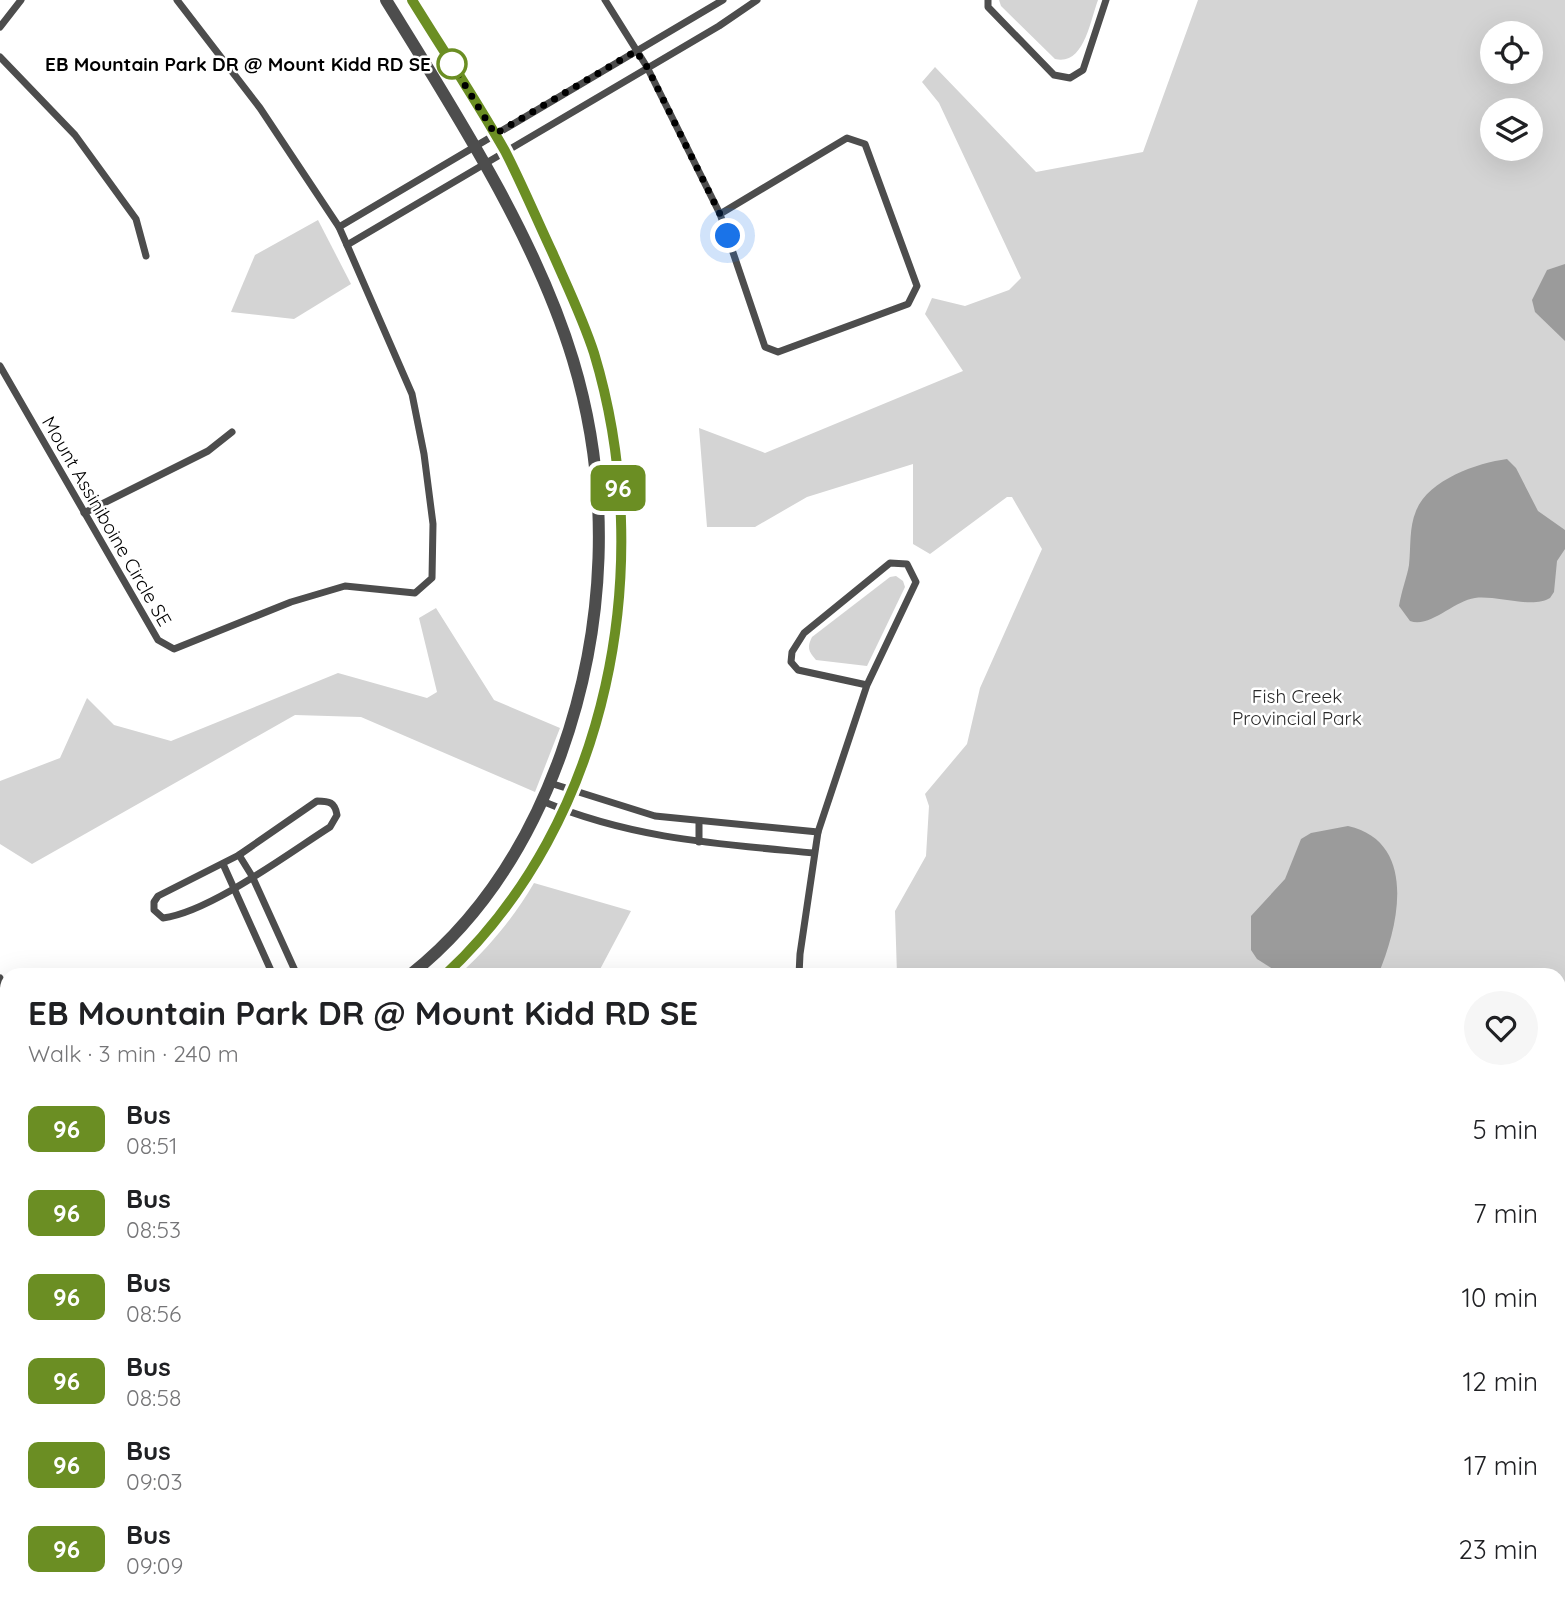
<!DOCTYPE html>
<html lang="en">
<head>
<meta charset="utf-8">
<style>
  :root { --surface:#fff; --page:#f6f6f6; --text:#202124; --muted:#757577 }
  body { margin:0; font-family:Quicksand,sans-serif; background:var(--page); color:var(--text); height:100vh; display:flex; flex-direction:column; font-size:26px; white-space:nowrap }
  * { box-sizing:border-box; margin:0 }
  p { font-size:23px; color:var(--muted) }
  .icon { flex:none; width:38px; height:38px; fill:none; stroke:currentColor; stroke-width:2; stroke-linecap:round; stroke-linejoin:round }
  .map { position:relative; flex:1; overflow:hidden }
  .side { position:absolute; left:0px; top:968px; width:1566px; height:639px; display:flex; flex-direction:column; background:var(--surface); border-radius:21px 21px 0 0; box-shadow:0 7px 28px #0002 }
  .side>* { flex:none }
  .badge { padding:0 14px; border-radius:10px; font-size:24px; line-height:46px }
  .fabs { position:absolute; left:1480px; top:21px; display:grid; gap:14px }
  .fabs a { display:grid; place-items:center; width:63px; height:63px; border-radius:50%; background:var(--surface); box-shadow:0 7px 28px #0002; font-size:35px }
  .you { position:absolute; width:35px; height:35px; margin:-18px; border:5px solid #fff; border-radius:50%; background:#1a73e8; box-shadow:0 0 0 10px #1a73e833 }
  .map>.badge { position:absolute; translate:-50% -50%; box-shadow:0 0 0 4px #fff }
  .round { display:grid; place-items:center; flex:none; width:74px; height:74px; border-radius:37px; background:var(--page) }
  .summary { display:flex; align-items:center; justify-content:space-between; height:119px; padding:0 28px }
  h1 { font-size:33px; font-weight:700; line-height:52px }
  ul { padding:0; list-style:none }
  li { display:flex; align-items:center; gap:21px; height:84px; padding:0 28px }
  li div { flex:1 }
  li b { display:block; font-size:26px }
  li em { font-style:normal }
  li .badge { min-width:77px; font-weight:700; text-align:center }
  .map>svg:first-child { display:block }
</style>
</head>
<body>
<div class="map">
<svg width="1565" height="1606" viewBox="0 0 1565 1606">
  <rect width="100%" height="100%" fill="#fff"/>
  <!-- green -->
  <g fill="#d4d4d4" fill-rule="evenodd">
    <path d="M999,0H1098C1090,21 1084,66 1055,59L1001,6Z"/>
    <path d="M1198,0H1565V1606H52L54,1600H1559V975H897L895,911L926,856L929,806L925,794L967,744L980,688L1042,549L1012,497H1007L930,554L913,544V464L807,497L755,527H707L699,428L765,453L963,371L925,314L932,298L965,306L1009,290L1021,278L939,103L922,82L935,67L1036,172L1143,152ZM1493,33H1531V72H1493ZM1493,110H1531V149H1493Z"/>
    <polygon points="318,220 351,284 294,319 231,312 255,255"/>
    <path d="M896,576L903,581L905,587L867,666L816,660C808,651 807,647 812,637L890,577Z"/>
    <polygon points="436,608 494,700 560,728 535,792 361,717 295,715 32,864 0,844 0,781 60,758 87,698 114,725 171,741 338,673 427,698 437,692 419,618"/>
    <path d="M534,883L631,911L597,975H464L462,972C491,945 514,917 534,883Z"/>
  </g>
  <!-- water -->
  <g fill="#9b9b9b">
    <polygon points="1565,264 1565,341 1535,312 1532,300 1547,270"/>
    <path d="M1507,459L1516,468L1538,511L1565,530V549L1557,561L1554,592L1550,598C1533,609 1496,595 1475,598C1453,601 1431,628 1410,621L1399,606C1401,592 1407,577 1409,565C1411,547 1409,527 1416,511C1428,480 1477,463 1507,459Z"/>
    <path d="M1348,826C1418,842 1399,926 1378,975H1282L1257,959L1251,950V916L1285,879L1301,839L1311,833Z"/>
    <polygon points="1559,1055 1565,1059 1565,1183 1559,1193"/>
  </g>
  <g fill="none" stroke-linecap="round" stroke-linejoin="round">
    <!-- minor -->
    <g stroke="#4d4d4d" stroke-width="7">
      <polyline points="605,0 647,67 720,214 765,347 778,352 908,304 917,286 865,144 847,138 720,214"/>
      <polyline points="988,0 988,7 1054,75 1070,78 1083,70 1106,0"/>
      <polyline points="0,27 21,0"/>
      <polyline points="0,57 75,135 136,219 146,256"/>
      <polyline points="339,227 723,0"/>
      <polyline points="347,245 719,26 757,0"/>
      <polyline points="0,366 158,640 174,649 291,602 345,586 415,593 432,578 433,524 424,454 412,394 347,245 339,227 260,108 177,0"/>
      <polyline points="84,513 208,451 232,432"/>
      <polyline points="550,783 655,816 818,832"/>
      <path d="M317,801C329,801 335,802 337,815L330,827C289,853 210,912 163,918L154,910V902L158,896L239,855Z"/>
      <path d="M542,801C632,839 719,844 814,853"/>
      <polyline points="699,823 699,842"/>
      <polyline points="239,855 252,876 297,975"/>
      <polyline points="223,864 273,975"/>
      <polyline points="799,975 800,954 818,832 867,685 916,582 907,564 890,563 804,633 792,652 791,662 798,670 867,685"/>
      <polyline points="0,978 7,993 0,997"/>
      <polyline points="3,1426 7,1422"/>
    </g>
    <!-- tertiary -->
    <g stroke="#4d4d4d" stroke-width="12">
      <path d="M386,0C454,110 536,237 573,360C612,489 606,628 561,754C530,840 482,918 410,975"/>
      <path d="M412,0C443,50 476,100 505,151C522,184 537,219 553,254C567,286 583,319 594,353C659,566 610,821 445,975"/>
      <polyline points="0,1186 7,1182"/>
      <polyline points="0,1210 7,1207"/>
    </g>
  </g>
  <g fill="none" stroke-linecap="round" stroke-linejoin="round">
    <defs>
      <path id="line" d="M412,0C443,50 476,100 505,151C522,184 537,220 553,254C567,286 583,319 594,353C658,565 610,822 445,975"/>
    </defs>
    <!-- line casing -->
    <use href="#line" stroke="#fff" stroke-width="16"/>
    <!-- line -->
    <use href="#line" stroke="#6b8e23" stroke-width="10"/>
    <!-- walk -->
    <polyline stroke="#000" stroke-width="7" stroke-dasharray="0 12.6" points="452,64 495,134 636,51 647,67 720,214 728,236"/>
  </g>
  <!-- markers -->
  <circle fill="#fff" stroke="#6b8e23" stroke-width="3.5" cx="452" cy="64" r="14"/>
  <g text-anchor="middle" stroke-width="5" stroke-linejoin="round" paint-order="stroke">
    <!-- stop labels -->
    <g font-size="19" font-weight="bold" fill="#000" stroke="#fff" text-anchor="end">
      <text x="431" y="71">EB Mountain Park DR @ Mount Kidd RD SE</text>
    </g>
    <!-- street labels -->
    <g font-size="19" fill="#000" stroke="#fff">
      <text transform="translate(107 521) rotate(60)" y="7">Mount Assiniboine Circle SE</text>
    </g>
    <!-- park labels -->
    <g font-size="19" fill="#2b2b2b" stroke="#fff">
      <text x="1297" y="703">Fish Creek<tspan x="1297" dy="22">Provincial Park</tspan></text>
    </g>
  </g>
</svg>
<div class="fabs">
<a><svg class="icon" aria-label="locate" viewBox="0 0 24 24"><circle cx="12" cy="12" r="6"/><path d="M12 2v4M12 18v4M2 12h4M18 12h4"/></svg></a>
<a><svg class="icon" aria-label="layers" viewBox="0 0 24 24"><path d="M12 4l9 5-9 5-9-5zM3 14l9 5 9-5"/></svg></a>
</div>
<div class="you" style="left:728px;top:236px"></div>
<b class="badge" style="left:618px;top:488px;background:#6b8e23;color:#fff">96</b>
<section class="side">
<div class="summary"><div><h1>EB Mountain Park DR @ Mount Kidd RD SE</h1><p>Walk · 3 min · 240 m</p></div><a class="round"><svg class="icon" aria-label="heart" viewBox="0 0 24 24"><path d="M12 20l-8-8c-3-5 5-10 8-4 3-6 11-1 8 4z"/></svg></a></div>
<ul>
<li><span class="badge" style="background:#6b8e23;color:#fff">96</span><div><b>Bus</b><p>08:51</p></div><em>5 min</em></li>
<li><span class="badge" style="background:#6b8e23;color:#fff">96</span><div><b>Bus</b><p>08:53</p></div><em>7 min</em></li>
<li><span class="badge" style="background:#6b8e23;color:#fff">96</span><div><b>Bus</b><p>08:56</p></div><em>10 min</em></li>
<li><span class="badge" style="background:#6b8e23;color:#fff">96</span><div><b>Bus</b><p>08:58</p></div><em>12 min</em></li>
<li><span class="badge" style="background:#6b8e23;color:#fff">96</span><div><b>Bus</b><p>09:03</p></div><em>17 min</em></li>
<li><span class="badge" style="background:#6b8e23;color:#fff">96</span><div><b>Bus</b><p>09:09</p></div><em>23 min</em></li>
</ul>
</section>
</div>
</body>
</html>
